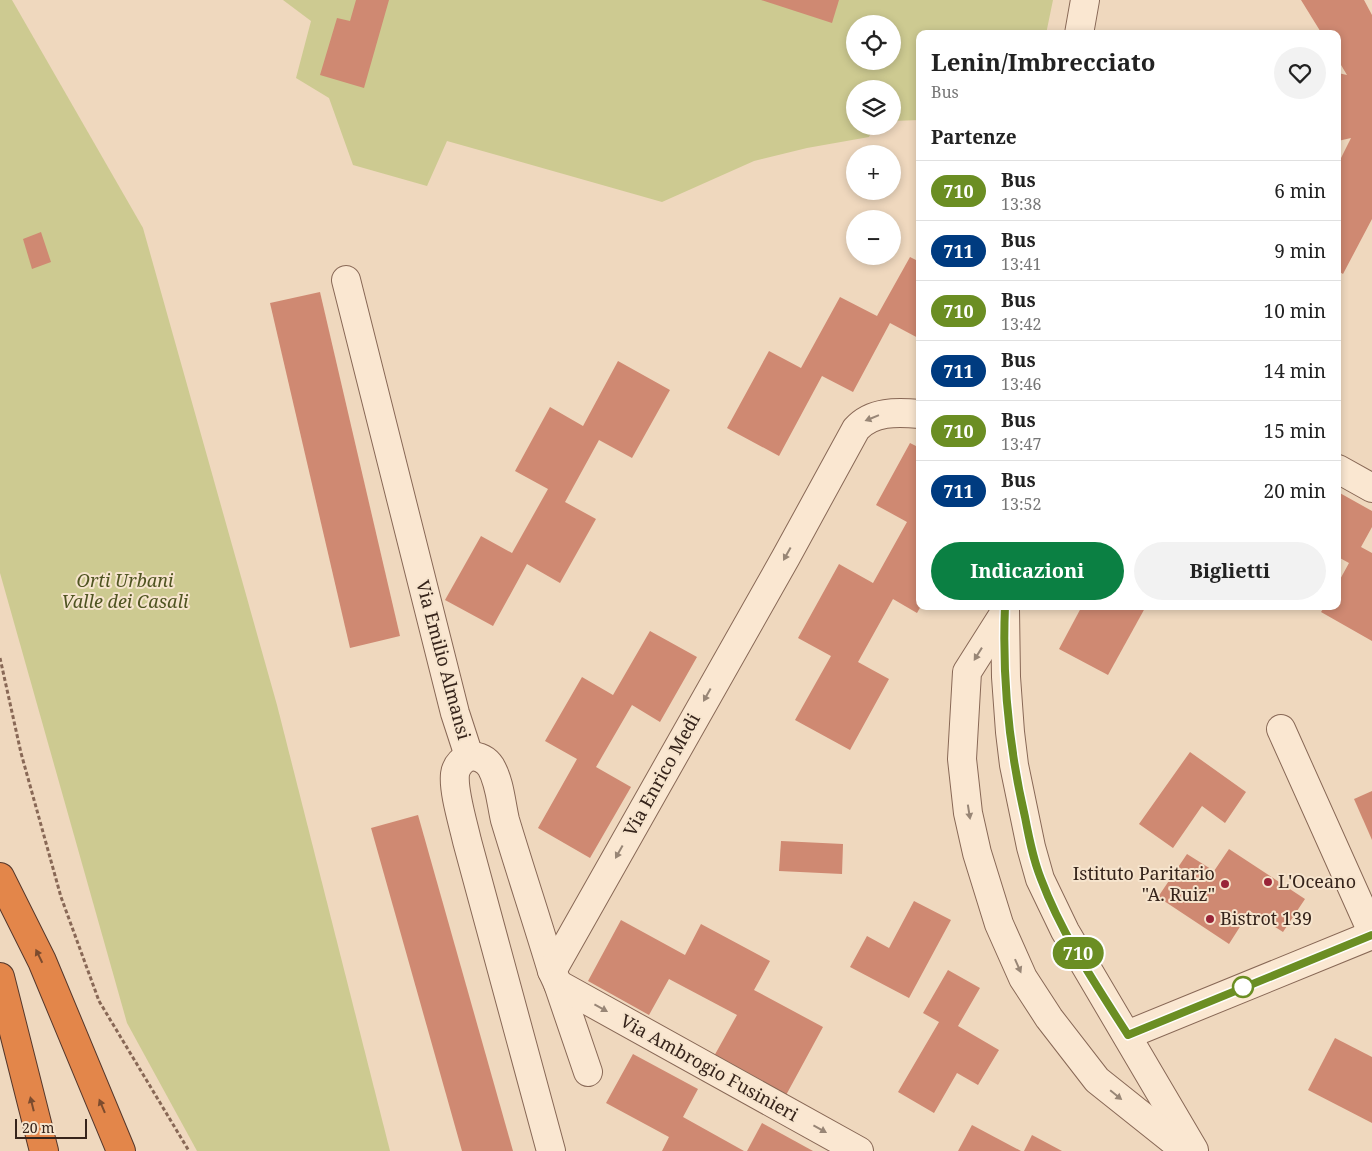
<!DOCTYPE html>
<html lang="it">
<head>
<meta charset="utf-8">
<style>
  :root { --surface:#fff; --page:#f2f2f2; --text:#222; --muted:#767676; --line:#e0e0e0; --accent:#0b8043 }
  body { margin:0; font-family:"Noto Serif",serif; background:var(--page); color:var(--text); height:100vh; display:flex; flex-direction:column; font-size:19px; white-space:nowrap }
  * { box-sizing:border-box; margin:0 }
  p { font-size:16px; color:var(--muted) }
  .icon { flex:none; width:28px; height:28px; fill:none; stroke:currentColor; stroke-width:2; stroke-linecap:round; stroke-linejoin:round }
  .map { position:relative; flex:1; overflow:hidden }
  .side { position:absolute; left:916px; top:30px; width:425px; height:580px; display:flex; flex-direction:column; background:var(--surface); border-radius:10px; box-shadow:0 2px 8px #0003 }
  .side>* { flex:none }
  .badge { padding:0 10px; border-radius:16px; font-size:18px; line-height:32px }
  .controls { position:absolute; left:846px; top:15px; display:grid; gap:10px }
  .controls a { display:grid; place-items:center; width:55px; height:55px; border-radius:50%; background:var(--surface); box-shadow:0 2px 8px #0003; font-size:25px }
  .scale { position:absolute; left:15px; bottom:12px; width:72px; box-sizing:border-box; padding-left:5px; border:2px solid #36241b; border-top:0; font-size:14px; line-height:18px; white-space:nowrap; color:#36241b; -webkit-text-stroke:4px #f6e4cd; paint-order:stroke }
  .map>.badge { position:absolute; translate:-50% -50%; box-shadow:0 0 0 2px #fff }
  h2 { padding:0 15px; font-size:19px; line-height:45px }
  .round { display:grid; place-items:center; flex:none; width:52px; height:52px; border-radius:26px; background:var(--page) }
  .head { display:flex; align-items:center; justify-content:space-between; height:85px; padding:0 15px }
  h1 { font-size:24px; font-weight:700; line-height:38px }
  .cta { display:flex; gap:10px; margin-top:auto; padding:10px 15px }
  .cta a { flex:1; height:58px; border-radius:30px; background:var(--accent); color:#fff; font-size:20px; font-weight:700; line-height:58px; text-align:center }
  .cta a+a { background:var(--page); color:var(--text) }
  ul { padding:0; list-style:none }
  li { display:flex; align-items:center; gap:15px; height:60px; padding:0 15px; border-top:1px solid var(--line) }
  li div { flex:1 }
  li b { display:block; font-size:19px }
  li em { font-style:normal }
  li .badge { min-width:55px; font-weight:700; text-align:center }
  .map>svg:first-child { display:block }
</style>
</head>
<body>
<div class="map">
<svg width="1372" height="1151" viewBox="0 0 1372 1151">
  <rect width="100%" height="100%" fill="#efd8be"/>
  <!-- green -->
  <g fill="#cdca91" fill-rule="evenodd">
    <polygon points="0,0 12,0 143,228 277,705 390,1151 197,1151 127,1023 0,573"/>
    <path d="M283,0H1053L1046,34H920V120L893,121L892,89H855V126H874L869,137L807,148L754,161L662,202L447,141L427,186L353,165L329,98L296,78L311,21ZM855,24H892V61H855Z"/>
  </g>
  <!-- building -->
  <g fill="#cf8972">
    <polygon points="356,0 389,0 364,88 320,75 337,18 350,21"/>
    <polygon points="761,0 839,0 832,23"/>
    <polygon points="1301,0 1364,0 1372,15 1372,219 1343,274 1338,271 1338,164 1351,138 1338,141 1338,73 1347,75 1338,60 1338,34 1322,34"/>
    <polygon points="41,232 51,262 32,269 23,239"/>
    <polygon points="910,257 920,262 920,339 890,323 853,392 822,376 779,456 727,428 769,351 801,368 840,297 877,316"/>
    <polygon points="320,292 400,636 350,648 270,303"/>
    <polygon points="618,361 670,390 632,458 599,440 565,502 596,519 560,583 527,564 493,626 445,600 481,536 512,553 548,489 515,471 550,407 583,426"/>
    <polygon points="910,443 920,448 919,535 920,606 921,606 917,613 893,599 858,662 889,679 850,750 795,720 831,656 798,638 839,564 873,583 907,522 876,505"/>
    <polygon points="1338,492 1372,511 1372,527 1361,547 1372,553 1372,641 1321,612 1325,606 1338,606 1338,583 1349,563 1338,557"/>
    <polygon points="1082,606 1145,608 1108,675 1059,649"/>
    <polygon points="650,631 697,657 660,722 632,705 596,767 631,787 590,858 538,828 577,759 545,741 582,677 613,695"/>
    <polygon points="1190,752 1246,792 1225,823 1202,806 1173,848 1139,824"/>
    <polygon points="1372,791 1372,840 1354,799"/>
    <polygon points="418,815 513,1151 462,1151 371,828"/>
    <polygon points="781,841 843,844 842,874 779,871"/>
    <polygon points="1229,849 1305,899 1283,932 1250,911 1229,944 1158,897 1187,854 1214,871"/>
    <polygon points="914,901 951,920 909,998 850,967 867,936 889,948"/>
    <polygon points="621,920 685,955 701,924 770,961 754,990 823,1027 785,1097 713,1058 737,1015 669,979 649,1015 588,981"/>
    <polygon points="948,970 980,988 958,1026 999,1050 978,1085 957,1073 934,1113 898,1092 939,1022 923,1013"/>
    <polygon points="1335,1038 1372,1057 1372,1123 1308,1090"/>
    <polygon points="633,1054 698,1089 683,1117 744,1151 662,1151 669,1137 606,1103"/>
    <polygon points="762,1123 813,1151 747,1151"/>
    <polygon points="972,1125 1021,1151 958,1151"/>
    <polygon points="1032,1135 1062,1151 1024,1151"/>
  </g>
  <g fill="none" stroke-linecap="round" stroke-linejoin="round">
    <defs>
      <g id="minor">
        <polyline points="1079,34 1085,0"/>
        <polyline points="346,280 455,713 469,756"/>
        <polyline points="1338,469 1372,488"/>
        <polyline points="1005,610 1006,677 1010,732 1014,765 1031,847 1040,879 1065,931 1194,1150"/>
        <polyline points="1005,612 967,672 962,759 968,813 977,853 999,924 1023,978 1049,1018 1097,1080 1186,1151"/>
        <polyline points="1281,729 1372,932"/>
        <path d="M469,756C462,760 456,766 455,774C453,791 463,823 467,841L551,1151"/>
        <path d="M469,756C478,756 486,759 491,767C500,783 501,803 505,820C520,870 537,921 552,971L558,984L588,1072"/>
        <path d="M552,971L786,557L856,429C872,411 897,412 920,414"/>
        <polyline points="558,984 859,1151"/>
        <polyline points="1127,1035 1372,935"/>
      </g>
      <g id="highway">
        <polyline points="0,877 42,961 121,1151"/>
        <polyline points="0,977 44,1151"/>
      </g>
    </defs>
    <!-- minor casing -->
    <use href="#minor" stroke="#886856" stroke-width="30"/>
    <!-- highway casing -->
    <use href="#highway" stroke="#55372b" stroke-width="30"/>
    <!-- path -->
    <polyline stroke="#886856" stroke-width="3" stroke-dasharray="4 2.5" stroke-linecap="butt" points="0,658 21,753 61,897 99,1001 189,1151"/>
    <!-- minor -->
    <use href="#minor" stroke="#fae7d1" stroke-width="28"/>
    <!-- highway -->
    <use href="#highway" stroke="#e3864a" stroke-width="28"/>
  </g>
  <!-- one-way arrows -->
  <defs><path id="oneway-solid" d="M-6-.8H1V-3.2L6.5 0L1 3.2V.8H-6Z" transform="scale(1.25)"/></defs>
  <g fill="#988676">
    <use href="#oneway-solid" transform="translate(872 418) rotate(158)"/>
    <use href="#oneway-solid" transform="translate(787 554) rotate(119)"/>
    <use href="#oneway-solid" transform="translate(978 654) rotate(122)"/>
    <use href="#oneway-solid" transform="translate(707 695) rotate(119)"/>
    <use href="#oneway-solid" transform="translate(969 812) rotate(81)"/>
    <use href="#oneway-solid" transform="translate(619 852) rotate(119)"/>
    <use href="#oneway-solid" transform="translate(1018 966) rotate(66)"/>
    <use href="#oneway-solid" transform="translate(601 1008) rotate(29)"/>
    <use href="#oneway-solid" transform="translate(1116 1095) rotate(39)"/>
    <use href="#oneway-solid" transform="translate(820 1129) rotate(29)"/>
  </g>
  <g fill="#7b4b2e">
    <use href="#oneway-solid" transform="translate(39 956) rotate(-116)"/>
    <use href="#oneway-solid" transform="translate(32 1104) rotate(-104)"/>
    <use href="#oneway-solid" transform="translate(102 1106) rotate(-113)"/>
  </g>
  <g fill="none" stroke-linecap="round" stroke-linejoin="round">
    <defs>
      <path id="line" d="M1005,606C1002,677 1009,748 1025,817C1029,838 1033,859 1041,879C1062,935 1096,985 1128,1035L1372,935"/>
    </defs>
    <!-- line casing -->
    <use href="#line" stroke="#fff" stroke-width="11"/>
    <!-- line -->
    <use href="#line" stroke="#6b8e23" stroke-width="8"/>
  </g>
  <!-- markers -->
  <g fill="#992438" stroke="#f6e4cd" stroke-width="2">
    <circle cx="1268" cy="882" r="5"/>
    <circle cx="1225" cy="884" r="5"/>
    <circle cx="1210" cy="919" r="5"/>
  </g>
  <circle fill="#fff" stroke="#6b8e23" stroke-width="2.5" cx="1243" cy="987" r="10"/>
  <g text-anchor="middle" stroke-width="4" stroke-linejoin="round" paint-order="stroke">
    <!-- park labels -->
    <g font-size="18" font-style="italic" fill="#4f5421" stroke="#f6e4cd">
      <text x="125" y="587">Orti Urbani<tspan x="125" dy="21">Valle dei Casali</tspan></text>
    </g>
    <!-- street labels -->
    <g font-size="18" fill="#36241b" stroke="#f6e4cd">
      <text transform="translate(443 660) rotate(75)" y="6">Via Emilio Almansi</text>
      <text transform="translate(662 775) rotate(-61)" y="6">Via Enrico Medi</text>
      <text transform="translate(709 1068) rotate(29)" y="6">Via Ambrogio Fusinieri</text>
    </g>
    <!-- poi labels -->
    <g font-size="18" fill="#36241b" stroke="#f6e4cd" text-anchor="start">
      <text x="1215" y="880" text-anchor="end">Istituto Paritario<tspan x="1215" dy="21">"A. Ruiz"</tspan></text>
      <text x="1278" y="888">L'Oceano</text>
      <text x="1220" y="925">Bistrot 139</text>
    </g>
  </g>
</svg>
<div class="controls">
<a><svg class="icon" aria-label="locate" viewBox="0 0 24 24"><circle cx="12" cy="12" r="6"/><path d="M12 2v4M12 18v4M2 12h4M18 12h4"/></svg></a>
<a><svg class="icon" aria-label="layers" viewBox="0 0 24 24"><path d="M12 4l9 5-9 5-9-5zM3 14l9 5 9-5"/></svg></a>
<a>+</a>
<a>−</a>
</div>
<div class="scale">20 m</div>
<b class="badge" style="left:1078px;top:953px;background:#6b8e23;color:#fff">710</b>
<section class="side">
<div class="head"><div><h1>Lenin/Imbrecciato</h1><p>Bus</p></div><a class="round"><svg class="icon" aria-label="heart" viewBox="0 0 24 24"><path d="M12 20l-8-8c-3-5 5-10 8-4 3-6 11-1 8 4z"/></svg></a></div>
<h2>Partenze</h2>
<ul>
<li><span class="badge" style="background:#6b8e23;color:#fff">710</span><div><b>Bus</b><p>13:38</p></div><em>6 min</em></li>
<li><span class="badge" style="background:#003b80;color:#fff">711</span><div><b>Bus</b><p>13:41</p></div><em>9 min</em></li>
<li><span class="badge" style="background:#6b8e23;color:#fff">710</span><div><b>Bus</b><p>13:42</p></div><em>10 min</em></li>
<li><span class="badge" style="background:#003b80;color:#fff">711</span><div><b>Bus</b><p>13:46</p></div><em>14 min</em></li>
<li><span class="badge" style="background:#6b8e23;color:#fff">710</span><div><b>Bus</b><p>13:47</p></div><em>15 min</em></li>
<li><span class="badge" style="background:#003b80;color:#fff">711</span><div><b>Bus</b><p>13:52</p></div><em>20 min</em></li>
</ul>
<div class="cta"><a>Indicazioni</a><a>Biglietti</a></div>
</section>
</div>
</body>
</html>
